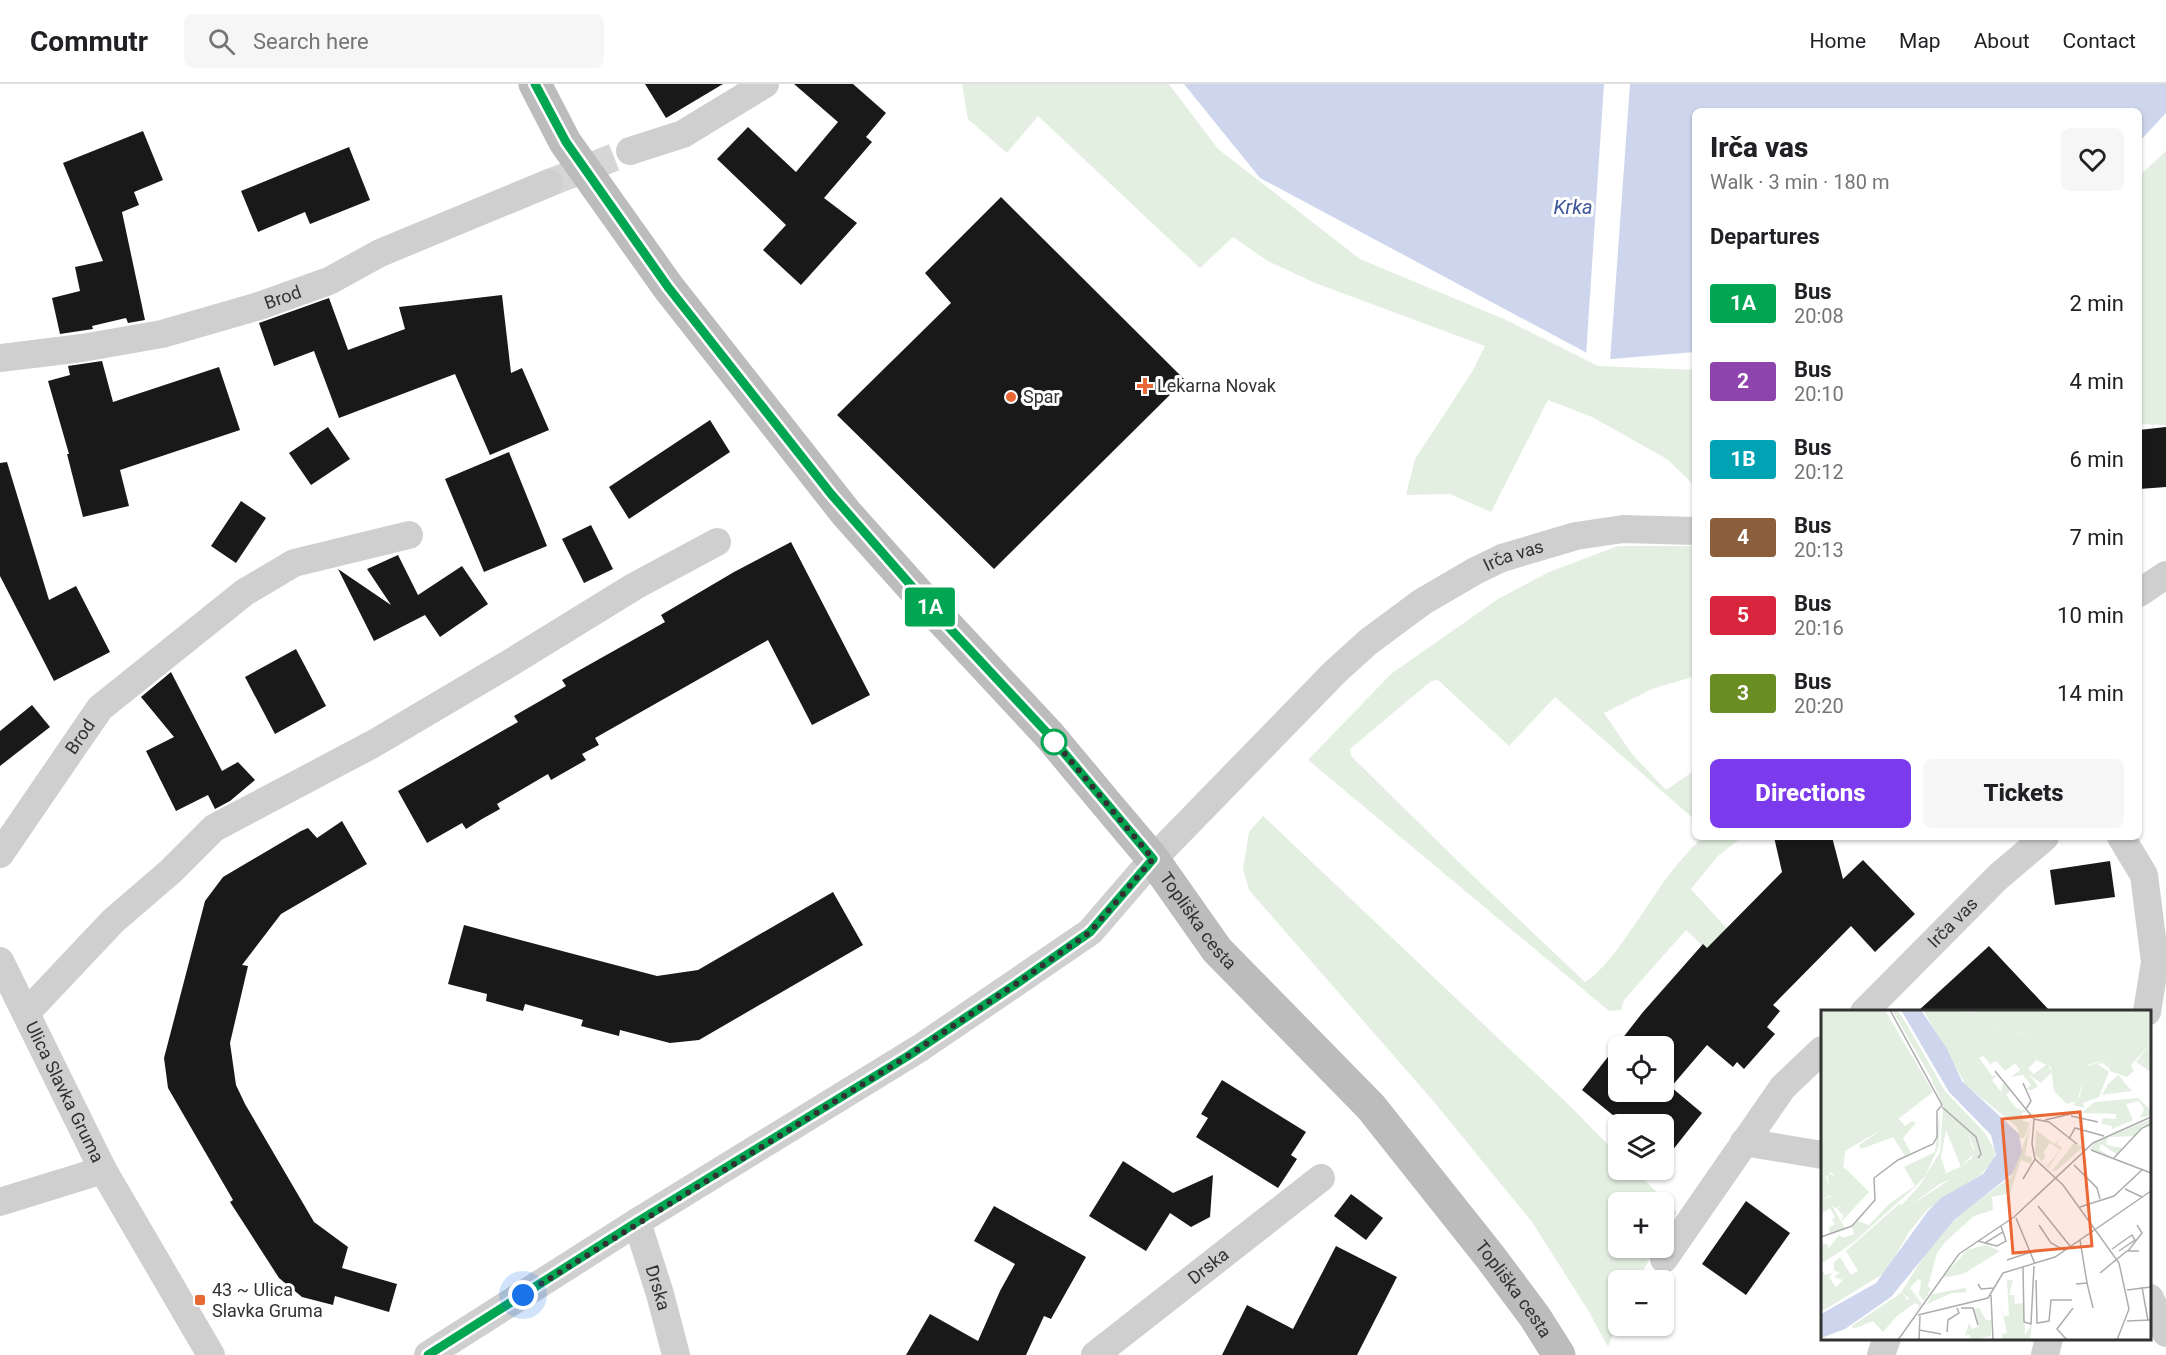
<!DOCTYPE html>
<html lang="en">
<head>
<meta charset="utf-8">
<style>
  :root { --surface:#fff; --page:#f6f6f6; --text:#202124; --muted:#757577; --line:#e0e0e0; --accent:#7c3aed }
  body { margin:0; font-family:Roboto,sans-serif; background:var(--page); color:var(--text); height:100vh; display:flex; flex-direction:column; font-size:22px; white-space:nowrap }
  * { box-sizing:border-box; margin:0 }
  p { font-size:20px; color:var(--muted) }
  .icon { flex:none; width:33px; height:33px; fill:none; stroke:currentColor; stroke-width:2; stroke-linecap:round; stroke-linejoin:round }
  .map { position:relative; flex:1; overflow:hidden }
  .details { position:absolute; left:1692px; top:24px; width:450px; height:732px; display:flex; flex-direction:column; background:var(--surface); border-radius:9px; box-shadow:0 2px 4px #0004 }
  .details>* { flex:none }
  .badge { padding:0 12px; border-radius:4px; font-size:21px; line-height:39px }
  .controls { position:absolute; left:1608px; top:952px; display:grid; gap:12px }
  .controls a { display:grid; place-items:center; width:66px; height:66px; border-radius:9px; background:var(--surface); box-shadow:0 2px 4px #0004; font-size:30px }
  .you { position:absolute; width:30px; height:30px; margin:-15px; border:4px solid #fff; border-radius:50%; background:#1a73e8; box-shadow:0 0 0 9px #1a73e833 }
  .map>.badge { position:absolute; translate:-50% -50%; box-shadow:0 0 0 3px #fff }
  h2 { padding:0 18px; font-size:22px; line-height:54px }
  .round { display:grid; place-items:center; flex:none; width:63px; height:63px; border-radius:9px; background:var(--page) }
  .summary { display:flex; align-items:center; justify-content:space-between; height:102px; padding:0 18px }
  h1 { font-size:28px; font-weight:800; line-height:45px }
  .button { display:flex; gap:12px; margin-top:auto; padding:12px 18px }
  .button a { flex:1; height:69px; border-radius:9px; background:var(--accent); color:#fff; font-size:24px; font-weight:800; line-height:69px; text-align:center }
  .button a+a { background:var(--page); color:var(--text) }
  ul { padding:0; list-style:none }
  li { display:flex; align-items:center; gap:18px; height:78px; padding:0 18px }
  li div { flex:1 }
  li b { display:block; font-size:22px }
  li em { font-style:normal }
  li .badge { min-width:66px; font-weight:700; text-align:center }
  header { display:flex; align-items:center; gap:36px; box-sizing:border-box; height:84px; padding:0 30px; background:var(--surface); border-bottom:2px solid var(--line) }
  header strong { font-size:28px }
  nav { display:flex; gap:33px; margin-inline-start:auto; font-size:21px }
  .search { width:420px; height:54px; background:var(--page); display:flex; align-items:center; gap:15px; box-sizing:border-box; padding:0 21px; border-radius:9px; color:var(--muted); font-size:22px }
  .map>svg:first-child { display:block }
</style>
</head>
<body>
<header>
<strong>Commutr</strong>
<div class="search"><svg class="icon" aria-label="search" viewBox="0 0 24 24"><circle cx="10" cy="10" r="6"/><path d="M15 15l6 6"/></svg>Search here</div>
<nav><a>Home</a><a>Map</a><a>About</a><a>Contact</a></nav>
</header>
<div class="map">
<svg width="2166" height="1271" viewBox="0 0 2166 1271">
  <rect width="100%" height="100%" fill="#fff"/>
  <!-- grass -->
  <g fill="#e3efe1">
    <polygon points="962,0 1169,0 1218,65 1360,175 1506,236 1598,282 1695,286 1695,402 1667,375 1592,333 1548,316 1491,428 1450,410 1406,411 1415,375 1472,288 1485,262 1315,199 1268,177 1233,153 1200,184 1038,32 1007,69 968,35"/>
    <polygon points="2166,67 2166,341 2139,340 2139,92"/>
    <path d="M1618,462H1695V592L1652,605L1604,629L1632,670L1666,706L1695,686V736L1555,613L1509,662L1438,596L1431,597L1350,665L1351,672L1470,789L1585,898C1609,886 1650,816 1668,792C1678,778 1690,766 1702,753H1742L1718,772L1691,805L1758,879L1744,901L1686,846L1624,916L1621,926L1609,927L1308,676L1391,590L1498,515L1549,488Z"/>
    <polygon points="1263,732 1570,1022 1618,1071 1618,1086 1634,1086 1677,1128 1664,1151 1664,1119 1618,1119 1618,1164 1656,1164 1637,1197 1618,1197 1618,1238 1608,1263 1588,1226 1532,1138 1435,1019 1249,806 1243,785 1249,748"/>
  </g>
  <!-- water -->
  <polygon fill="#ced6ee" points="1184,0 2166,0 2166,29 2139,58 2139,27 1695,27 1695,268 1600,276 1260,94"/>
  <!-- pier -->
  <polygon fill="#fff" points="1604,0 1630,0 1610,278 1599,279 1586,272"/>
  <!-- building -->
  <g fill="#191919" fill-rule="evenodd">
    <polygon points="645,0 723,0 666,34"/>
    <polygon points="794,0 853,0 886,29 866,53 872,58 824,114 857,139 801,201 763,166 786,141 717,75 748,43 796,88 838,38"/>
    <polygon points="143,47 163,96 134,108 139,121 122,128 145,236 128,239 126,234 92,242 93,245 60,250 52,214 80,207 75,183 103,177 63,79"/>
    <polygon points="349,63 370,116 310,140 305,128 258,148 241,107"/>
    <polygon points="1001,113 1185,296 994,485 837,331 951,219 925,189"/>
    <polygon points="502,211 511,289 522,284 549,346 490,371 455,290 339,334 314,267 274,282 259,239 329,214 348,266 405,245 399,223"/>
    <polygon points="102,277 113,318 219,283 240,346 120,386 129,422 83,433 67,370 69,370 48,297 70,291 68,282"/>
    <polygon points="710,336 730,368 629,435 609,403"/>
    <polygon points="328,343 350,375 311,401 289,369"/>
    <polygon points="2166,343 2166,403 2139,405 2139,346"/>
    <polygon points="509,368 547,462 484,488 445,395"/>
    <polygon points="7,378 49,516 76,502 110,568 54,597 0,492 0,379"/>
    <polygon points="241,417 266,434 236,479 211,462"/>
    <polygon points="591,441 613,485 584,499 562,455"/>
    <polygon points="791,458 870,611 812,641 768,556 595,654 599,661 582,670 586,676 551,696 548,690 497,720 500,725 482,735 466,745 462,739 427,759 398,707 518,638 514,632 566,602 562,596 665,538 661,531 734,488"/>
    <polygon points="398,471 418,511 462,482 488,520 440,553 425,531 374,557 338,485 391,521 367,485"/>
    <polygon points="296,565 326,622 275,650 245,593"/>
    <polygon points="171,588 222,687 238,678 255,696 230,717 215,725 208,711 176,727 146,667 174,653 141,613"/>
    <polygon points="32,621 50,643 0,682 0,647"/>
    <polygon points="342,737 367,780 281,830 242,881 248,882 230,959 236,1001 245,1020 314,1138 348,1163 342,1184 397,1200 389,1228 335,1212 333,1221 302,1213 279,1194 230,1118 233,1116 168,1004 164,974 205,817 223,793 301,747 308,744 317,754"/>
    <path d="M1774,753H1832L1843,795L1863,776L1915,830L1875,868L1851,842L1773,921L1780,927L1767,943L1775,950L1744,985L1737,978L1733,983L1707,961L1671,1003L1702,1029L1664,1077V1041H1625L1582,1006L1643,928L1703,860L1707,864L1782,788ZM1618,963H1664V1008H1618Z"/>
    <polygon points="2110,777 2115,813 2055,821 2050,786"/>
    <polygon points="833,808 863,861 699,956 670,959 620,946 619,952 581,942 583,936 525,920 523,927 486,917 487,910 448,900 464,841 657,892 698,886"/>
    <polygon points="1989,862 2050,927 1918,927"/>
    <polygon points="1222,996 1306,1048 1291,1071 1297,1075 1278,1104 1196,1053 1208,1034 1201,1030"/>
    <polygon points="1123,1077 1173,1109 1213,1091 1210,1133 1191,1143 1170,1129 1146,1167 1089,1132"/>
    <polygon points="1351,1110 1383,1134 1366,1156 1334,1132"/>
    <polygon points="1746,1117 1790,1149 1746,1211 1702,1180"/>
    <polygon points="994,1122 1086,1173 1051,1235 1044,1232 1026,1271 906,1271 930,1230 978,1257 1000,1207 1015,1180 974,1157"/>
    <polygon points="1336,1162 1397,1193 1357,1271 1222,1271 1247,1221 1293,1245"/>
  </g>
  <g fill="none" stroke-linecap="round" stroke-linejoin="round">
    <!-- street-tunnel -->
    <polyline stroke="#d6d6d6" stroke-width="28" stroke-dasharray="28 14" stroke-linecap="butt" points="549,99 630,67"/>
    <!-- street -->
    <g stroke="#cfcfcf" stroke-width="28">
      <polyline points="630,67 683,50 765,0"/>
      <path id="s1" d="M0,274L82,264L162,250L259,222L329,197L380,169L549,99"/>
      <polyline points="2139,509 2166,491"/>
      <polyline points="2121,753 2144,791 2155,878 2147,928"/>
      <path id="s2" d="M0,770L100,624L245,508L294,479L409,451"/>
      <path id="s3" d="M0,877L103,1086L211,1271"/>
      <path id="s4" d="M1864,928L1998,793L2045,753"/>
      <polyline points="26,929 113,837 171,787 214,744 373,660 515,576 635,502 717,458"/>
      <polyline points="1744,1058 1822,1071"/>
      <polyline points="0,1118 103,1086"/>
      <path id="s5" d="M637,1138L660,1210L676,1271"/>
      <polyline points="1664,1175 1783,1003 1822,966"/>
      <polyline points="2150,1214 2166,1249"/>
      <path id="s6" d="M428,1271L637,1138L920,964L1090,848L1153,775L1335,588L1368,558L1422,518L1475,487L1502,474L1576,452L1623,445L1695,447"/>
      <path id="s7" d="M1095,1271L1321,1094"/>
      <polyline points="1881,1271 1887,1254"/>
      <polyline points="2045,1271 2049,1254"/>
    </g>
    <!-- secondary -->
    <path stroke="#bcbcbc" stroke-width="33" id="s8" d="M535,0L565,58L668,203L846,429L929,522L1050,652L1105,718L1153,775L1217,866L1371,1023L1491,1174L1535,1233L1559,1271"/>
  </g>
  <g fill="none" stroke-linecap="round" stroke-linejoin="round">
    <defs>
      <polyline id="line" points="428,1271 637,1138 908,972 1016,900 1090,848 1153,775 1050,652 929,522 831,410 668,203 566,58 535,0"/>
    </defs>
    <!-- line casing -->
    <use href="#line" stroke="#fff" stroke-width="14"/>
    <!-- line -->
    <use href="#line" stroke="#00a651" stroke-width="9"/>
    <!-- walk -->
    <polyline stroke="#323232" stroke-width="6" stroke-dasharray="0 10.8" points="523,1211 908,972 1016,900 1090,848 1153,775 1050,652 1054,658"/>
  </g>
  <!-- markers -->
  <g fill="#e96835" stroke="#fff" stroke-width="2">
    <path d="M1142 293h6v6h6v6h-6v6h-6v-6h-6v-6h6z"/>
    <circle cx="1011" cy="313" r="6"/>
    <rect x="194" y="1210" width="12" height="12" rx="3"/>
  </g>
  <circle fill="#fff" stroke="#00a651" stroke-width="3" cx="1054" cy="658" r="12"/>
  <g text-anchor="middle" stroke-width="6" stroke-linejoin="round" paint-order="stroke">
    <!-- street labels -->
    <g font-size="18" fill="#323232" stroke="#fff">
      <text dy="6" stroke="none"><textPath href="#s1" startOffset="290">Brod</textPath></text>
      <text dy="6" stroke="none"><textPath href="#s6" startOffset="1358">Irča vas</textPath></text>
      <text dy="6" stroke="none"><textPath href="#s2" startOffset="142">Brod</textPath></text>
      <text dy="6" stroke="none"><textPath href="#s8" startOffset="1070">Topliška cesta</textPath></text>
      <text dy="6" stroke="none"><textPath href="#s4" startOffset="126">Irča vas</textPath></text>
      <text dy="6" stroke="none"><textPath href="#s3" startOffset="146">Ulica Slavka Gruma</textPath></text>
      <text dy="6" stroke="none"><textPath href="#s7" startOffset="144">Drska</textPath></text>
      <text dy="6" stroke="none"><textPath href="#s5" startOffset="69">Drska</textPath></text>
      <text dy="6" stroke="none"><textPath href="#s8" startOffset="1556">Topliška cesta</textPath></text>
    </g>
    <!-- poi labels -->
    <g font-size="18" fill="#323232" stroke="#fff" text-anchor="start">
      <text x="1157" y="308">Lekarna Novak</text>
      <text x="1023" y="319">Spar</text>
      <text x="212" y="1212">43 ~ Ulica<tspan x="212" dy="21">Slavka Gruma</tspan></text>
    </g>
    <!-- water labels -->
    <g font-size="20" font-style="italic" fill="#3d5498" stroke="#fff">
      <text x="1573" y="130">Krka</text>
    </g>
  </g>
  <!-- overview -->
  <g transform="translate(1821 926)">
    <rect width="330" height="330" fill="#fff"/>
    <path d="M102,0L162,2L170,8L167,23L177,18L181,24L206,22L215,50L207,59L213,64L226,54L231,62L220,73L208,65L217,76L211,80H205L210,75L202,65L190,67L199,60L194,53L184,61L175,51L169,54L162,46L158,48L171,66L176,65L171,70L180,82L182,73L189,81L185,85L195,98L206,101L201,103L202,111L209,113L203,128H199L196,117L145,75ZM330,33V62L315,52ZM286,49L288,58L281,53L277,54L288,62L278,87L262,93L263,98L252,95L259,86L265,57ZM297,65L311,81L281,85L287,74ZM317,88L330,100V105L319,108L323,99L318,91L305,94L312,110L291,119V116L280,114L282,108L295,109V104L260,103L274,92ZM122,97L129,104V111L147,123L153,143L140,157L125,120L120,147L125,163L99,175L119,142ZM119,99L118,136L104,166L95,176L32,233L0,254L1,234H6L8,238L18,225L22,228L33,224L31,217L37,211L48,215L69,193L94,176L83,157L114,142ZM77,108L84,116L91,111L95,113L82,128L90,143L84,146L72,127L40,139L38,135ZM330,109V114L321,116L315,126L287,127L285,134L289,136L302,138L295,144L280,134L278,139L290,147L268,139L274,133ZM209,117L204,145L211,148L210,154L200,150L189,183L171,187L172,200L153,206L124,232L116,243L107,276L110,279L103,291L98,285L100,271L97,269L89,278L101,294L95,302L98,295L94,293L76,306L73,300L80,290L90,289L80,283L112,231L143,201L190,167ZM215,120L233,134L238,130L236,134L241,138L227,158L214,144ZM229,133L239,140L226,156L221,151L225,146L222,143ZM253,133L262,137L235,161H231ZM174,141L173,150L159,165L107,199L88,222L65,262L0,302V258L4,265L12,263L8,267L15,277L22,270L13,267L19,263L13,260V252L19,247L30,265L37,261L25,241L78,194L88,196ZM24,158L48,182L21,211L22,205L16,199L21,197L14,198L10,194L24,218L9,224L8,218L14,214L11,210L14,207L9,198L0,204V189L10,187L6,163L13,166ZM165,235L179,241L142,264L121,268L146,240ZM202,258L204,325L211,314L209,330H181V324L186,323L179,290L183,306H188L186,270H192L188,285H193L194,294L203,293ZM144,278L146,282L131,283L106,294L111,284ZM158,298L165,310H170V326L151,330L148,324L144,326L148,313L151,319L158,316L153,299Z" fill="#e3efe1" fill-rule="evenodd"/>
    <path d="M0,0H64L112,82L76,110L24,141L22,161L14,167L10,162L5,166L11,185L0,189ZM71,0H76L82,8L124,81L164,123L174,141L148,163L120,173L88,196L79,197L99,175L141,156L151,148L153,138L147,123L129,111L109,66ZM153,0H330V33L310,55L313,61L306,67L289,61L286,49L267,55L256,91L246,94L233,81L230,57L215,50L206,22L181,24L177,18L166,23L170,8ZM80,283L86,288L74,298L76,306L62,322L52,311L32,319L31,316Z" fill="#e3efe1"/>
    <path d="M80,0H100L126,39L141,71L198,124L201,142L191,164L133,210L70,287L24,319L0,328V304L55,273L107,201L120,188L162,164L175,145L170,125L128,82Z" fill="#ced6ee"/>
    <path fill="none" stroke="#adadad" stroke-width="1.5" d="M174,61L213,109L228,112L256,134M202,73L210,91L205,99M121,97L155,127L160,144L157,148M250,106L277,112M213,109L211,134L214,149L242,175L298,253L308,299L296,330M224,110L258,102M248,129L254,118L283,126M270,140L330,163M292,149L321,118L330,114M253,155L276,178L279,189M202,169L214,149M304,179L321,187M217,196L249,236M259,197L293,186L322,159M195,208L214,254M218,215L230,233L243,240M0,227L31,216L54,190L53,168L77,150L112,134L116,127V101L121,95L69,0M157,231L164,233L182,222L180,216M164,233L176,236L185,231L182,222M291,239L311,225L314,230L298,241M307,241L321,223L316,215M186,250L210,242M202,257L203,312L210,314L213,256M279,263L306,241H318M215,270L216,313L228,311L230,290H251M266,273L272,298M157,274L160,279L173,278M255,274L266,273L259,230M321,277L327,311M306,280L330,277M170,285L172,330M140,298H152L157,315M97,305L167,288L182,263L234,247L330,181M306,311L330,310M98,320L120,324M126,322L127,310L138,303L136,298M77,330L138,244L193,207L272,133L330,107M98,330L99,306M246,330L236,319L252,298"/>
    <path fill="#e96835" fill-opacity="0.15" stroke="#e96835" stroke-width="3" d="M259,102L271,236L192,243L181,109Z"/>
    <rect width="330" height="330" fill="none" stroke="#323232" stroke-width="3"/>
  </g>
</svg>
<div class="controls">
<a><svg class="icon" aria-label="locate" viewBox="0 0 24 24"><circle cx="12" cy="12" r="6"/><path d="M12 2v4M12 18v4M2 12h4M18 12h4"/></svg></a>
<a><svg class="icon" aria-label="layers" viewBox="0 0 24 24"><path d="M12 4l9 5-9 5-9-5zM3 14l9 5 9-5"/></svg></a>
<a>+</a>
<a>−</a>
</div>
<div class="you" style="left:523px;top:1211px"></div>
<b class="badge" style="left:930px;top:523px;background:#00a651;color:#fff">1A</b>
<section class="details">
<div class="summary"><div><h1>Irča vas</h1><p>Walk · 3 min · 180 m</p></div><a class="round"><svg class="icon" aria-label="heart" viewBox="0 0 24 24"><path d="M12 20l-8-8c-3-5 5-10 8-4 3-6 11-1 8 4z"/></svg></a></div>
<h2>Departures</h2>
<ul>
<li><span class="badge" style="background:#00a651;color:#fff">1A</span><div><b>Bus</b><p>20:08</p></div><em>2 min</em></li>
<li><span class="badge" style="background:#8e44ad;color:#fff">2</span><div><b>Bus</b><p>20:10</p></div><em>4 min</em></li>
<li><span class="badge" style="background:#00a3b4;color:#fff">1B</span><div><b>Bus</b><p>20:12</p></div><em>6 min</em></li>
<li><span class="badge" style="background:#8b5e3c;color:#fff">4</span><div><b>Bus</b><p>20:13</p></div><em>7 min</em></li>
<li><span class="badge" style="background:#d7263d;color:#fff">5</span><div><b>Bus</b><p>20:16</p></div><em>10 min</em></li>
<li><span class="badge" style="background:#6b8e23;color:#fff">3</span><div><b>Bus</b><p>20:20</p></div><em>14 min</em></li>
</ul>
<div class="button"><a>Directions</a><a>Tickets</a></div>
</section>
</div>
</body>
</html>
